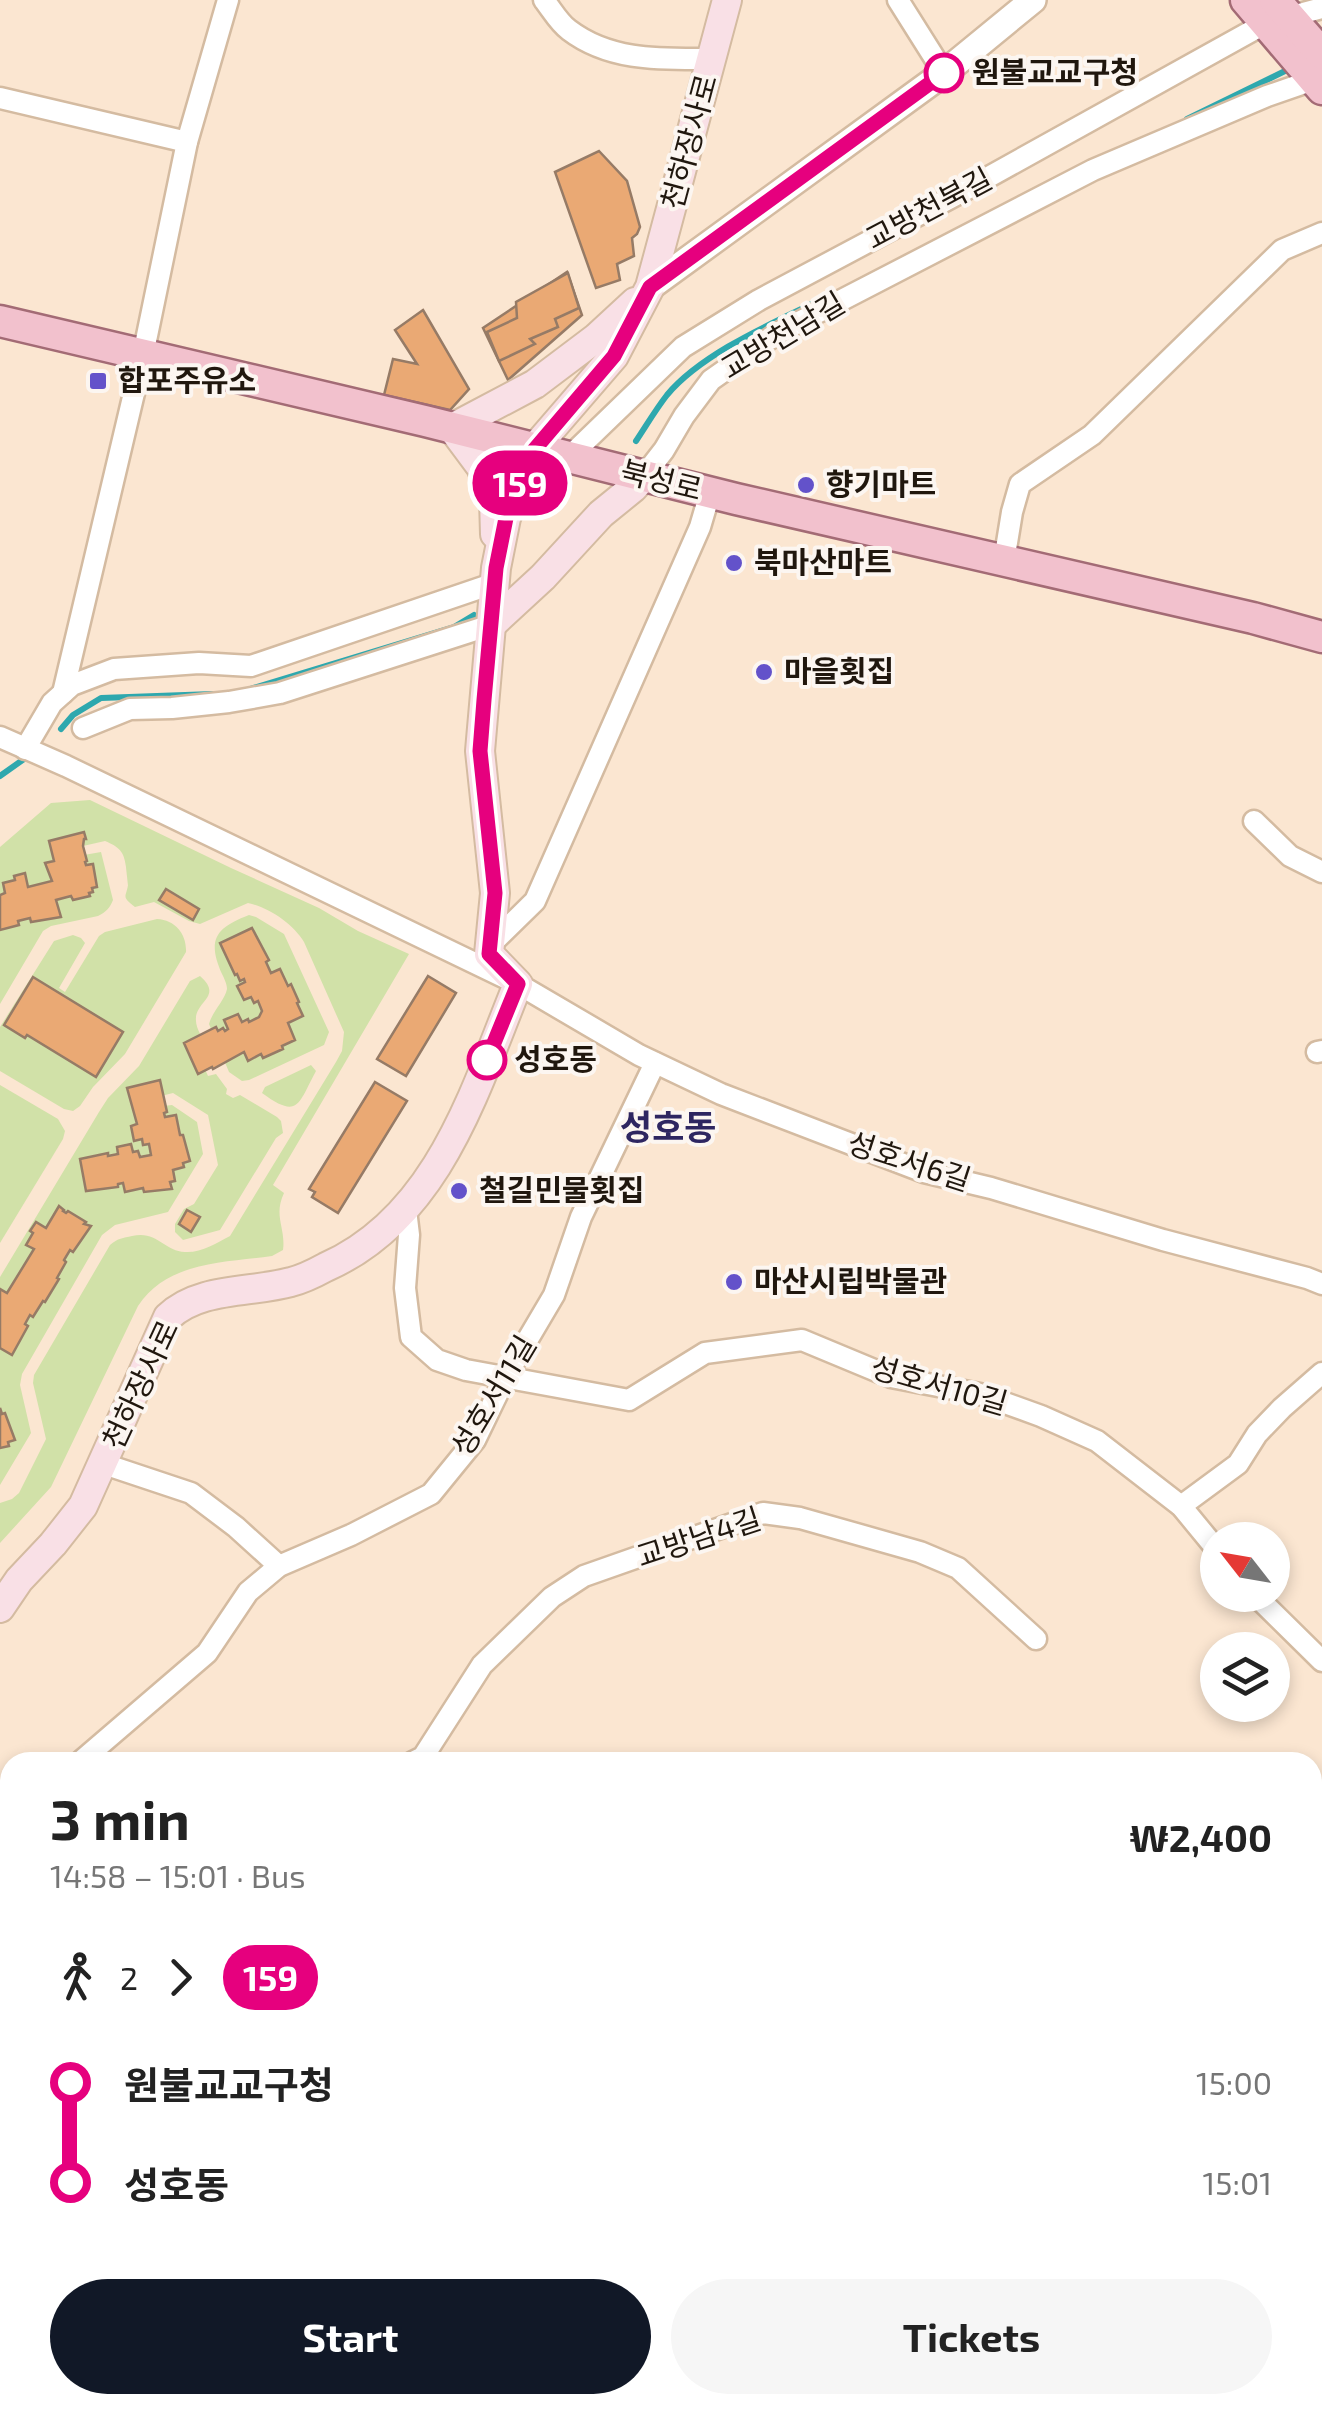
<!DOCTYPE html>
<html lang="en">
<head>
<meta charset="utf-8">
<style>
  :root { --surface:#fff; --page:#f6f6f6; --text:#222; --muted:#767676; --accent:#111827 }
  body { margin:0; font-family:"Exo 2","Noto Sans KR",sans-serif; background:var(--page); color:var(--text); height:100vh; display:flex; flex-direction:column; font-size:38px; white-space:nowrap }
  * { box-sizing:border-box; margin:0 }
  p { font-size:32px; color:var(--muted) }
  .icon { flex:none; width:55px; height:55px; fill:none; stroke:currentColor; stroke-width:2; stroke-linecap:round; stroke-linejoin:round }
  .map { position:relative; flex:1; overflow:hidden }
  .sheet { position:absolute; left:0px; top:1752px; width:1322px; height:662px; display:flex; flex-direction:column; background:var(--surface); border-radius:30px 30px 0 0; box-shadow:0 5px 15px #0003 }
  .sheet>* { flex:none }
  .badge { padding:0 20px; border-radius:32px; font-size:35px; line-height:65px }
  .needle { width:65px; rotate:301deg }
  .buttons { position:absolute; left:1200px; top:1522px; display:grid; gap:20px }
  .buttons a { display:grid; place-items:center; width:90px; height:90px; border-radius:50%; background:var(--surface); box-shadow:0 5px 15px #0003; font-size:50px }
  .map>.badge { position:absolute; translate:-50% -50%; box-shadow:0 0 0 5px #fff }
  .legs { display:flex; align-items:center; gap:15px; height:110px; padding:0 50px; font-size:32px }
  .legs p { margin-inline-start:auto }
  .overview { display:flex; align-items:center; justify-content:space-between; height:170px; padding:0 50px }
  h1 { font-size:55px; font-weight:700; line-height:75px }
  .primary-button { display:flex; gap:20px; margin-top:auto; padding:20px 50px }
  .primary-button a { flex:1; height:115px; border-radius:60px; background:var(--accent); color:#fff; font-size:40px; font-weight:700; line-height:115px; text-align:center }
  .primary-button a+a { background:var(--page); color:var(--text) }
  ul { padding:0 50px; list-style:none }
  li { display:flex; align-items:center; gap:35px; height:100px; font-size:38px }
  li i { display:grid; place-items:center; width:15px; height:100%; margin:0 12px; background:currentColor }
  li i::after { content:''; width:25px; height:25px; margin:-12px; border:8px solid; border-radius:50%; background:var(--surface) }
  li p { margin-inline-start:auto }
  li:first-child i { background:linear-gradient(#0000 50%,currentColor 0) }
  li:last-child i { background:linear-gradient(currentColor 50%,#0000 0) }
  .map>svg:first-child { display:block }
</style>
</head>
<body>
<div class="map">
<svg width="1322" height="2413" viewBox="0 0 1322 2413">
  <rect width="100%" height="100%" fill="#fbe6d1"/>
  <!-- green -->
  <g fill="#d1e1a8">
    <path d="M90,800L231,868L319,908L358,931L409,954L273,1185L284,1193C273,1216 286,1228 283,1250L272,1256C223,1263 168,1261 138,1306L51,1487L0,1543V1503L12,1499L19,1493L46,1439L33,1383L34,1375L110,1245C118,1238 123,1238 132,1236C157,1230 164,1251 185,1252C201,1253 217,1243 230,1236L336,1062L342,1051L344,1032L304,942C293,924 270,908 248,903L200,924L189,921L154,902L135,907C121,896 126,898 128,885C128,884 126,868 126,867C124,851 119,847 105,841L83,846L84,855L101,852L113,900C110,908 106,912 98,916L51,926L43,931L0,1004V847L51,803Z"/>
    <path d="M249,915L256,917L284,934L329,1032L324,1045L249,1080L242,1081L229,1072L209,1024C212,1012 225,1000 227,989C227,984 224,978 222,974C207,940 215,928 249,915Z"/>
    <path d="M157,919C176,920 187,935 186,952L125,1054L93,1087L80,1106L73,1111L64,1109L0,1071V1027L54,941L73,935L81,938L85,943L59,988L65,992L99,936L105,932Z"/>
    <path d="M200,976C224,997 194,1001 196,1021C196,1028 203,1039 206,1046L197,1051L208,1076L216,1074L227,1089L226,1094L233,1098L240,1095L277,1117L281,1121L283,1133L276,1138L220,1230L183,1240L175,1232V1224L184,1209L194,1204L218,1165L208,1115L173,1093L161,1096L163,1106L172,1105L197,1122L203,1154L168,1212L115,1225L102,1235L22,1374L20,1385L31,1433L0,1485V1277L99,1112L108,1098L139,1066L190,981Z"/>
    <path d="M311,1065L316,1071C298,1104 299,1120 262,1093L265,1087Z"/>
    <polygon points="0,1085 58,1119 65,1131 63,1139 0,1243"/>
    <polygon points="1313,1989 1317,1990 1315,2072 1322,2074 1322,2376 1313,2376"/>
    <polygon points="83,2405 683,2405 669,2413 72,2413"/>
  </g>
  <g fill="none" stroke-linecap="round" stroke-linejoin="round">
    <!-- stream -->
    <g stroke="#2ea8ae" stroke-width="6">
      <polyline points="1187,119 1289,69"/>
      <path d="M636,441C646,426 656,409 667,395C702,353 773,323 822,299"/>
      <polyline points="250,689 454,627 474,615"/>
      <polyline points="61,729 73,715 101,698 213,694"/>
      <polyline points="0,776 24,759"/>
    </g>
  </g>
  <!-- building -->
  <g fill="#eaa974" stroke="#967b66" stroke-width="2.5">
    <polygon points="599,151 627,181 640,227 637,234 632,238 634,256 617,264 620,280 596,288 555,172"/>
    <polygon points="567,272 582,315 508,380 483,328"/>
    <polygon points="568,273 579,308 555,319 558,327 530,339 535,344 499,361 487,332 517,318 516,302"/>
    <polygon points="423,310 469,389 450,410 384,395 393,359 417,364 395,330"/>
    <polygon points="84,832 86,839 84,839 83,846 87,861 85,862 86,865 93,864 97,887 92,888 93,892 89,893 90,896 73,900 71,896 56,900 61,917 31,922 30,918 18,921 19,925 0,930 0,895 5,893 3,883 15,880 14,876 25,873 28,887 52,881 45,863 54,861 49,841"/>
    <polygon points="166,889 199,909 193,920 159,900"/>
    <polygon points="252,928 269,960 266,962 271,973 280,969 288,986 291,984 299,1002 297,1003 303,1016 288,1023 295,1040 282,1046 283,1049 263,1058 261,1054 248,1061 244,1052 213,1069 212,1067 198,1074 184,1043 216,1027 218,1031 223,1028 225,1031 228,1029 224,1020 238,1014 242,1022 248,1019 249,1022 259,1017 262,1011 258,1001 254,1003 251,997 244,1000 237,986 245,982 244,979 240,981 237,974 235,975 220,943"/>
    <polygon points="428,976 456,993 406,1076 377,1059"/>
    <polygon points="33,977 123,1032 96,1077 27,1035 25,1038 4,1025"/>
    <polygon points="160,1080 167,1112 164,1113 165,1117 176,1115 180,1135 183,1135 190,1161 183,1163 184,1167 173,1170 175,1181 170,1182 172,1189 144,1192 143,1188 125,1192 123,1183 118,1184 118,1187 86,1191 80,1159 108,1153 108,1156 118,1154 117,1147 131,1144 133,1152 138,1151 140,1157 151,1155 149,1144 143,1145 142,1139 134,1141 131,1126 137,1124 127,1088"/>
    <polygon points="375,1082 407,1101 338,1213 312,1197 315,1192 309,1189"/>
    <polygon points="59,1206 64,1210 63,1211 66,1213 68,1211 86,1222 84,1224 91,1226 73,1252 70,1250 64,1260 66,1262 57,1278 59,1279 45,1302 43,1301 33,1317 30,1315 25,1324 28,1326 12,1355 0,1348 0,1289 7,1293 34,1249 26,1245 33,1233 30,1231 36,1222 46,1228"/>
    <polygon points="187,1210 200,1217 191,1232 179,1224"/>
    <polygon points="0,1408 2,1414 5,1413 15,1440 8,1442 9,1446 0,1448"/>
  </g>
  <g fill="none" stroke-linecap="round" stroke-linejoin="round">
    <defs>
      <g id="minor">
        <path d="M544,0C552,10 559,23 569,30C611,62 663,59 713,59"/>
        <polyline points="898,0 944,73"/>
        <polyline points="0,98 187,142"/>
        <polyline points="568,458 683,347 759,300 958,194 1266,23 1322,8"/>
        <polyline points="643,477 664,450 684,416 711,380 778,333 1093,170 1267,96 1322,77"/>
        <polyline points="1004,561 1012,512 1020,484 1092,435 1282,250 1322,233"/>
        <polyline points="63,693 143,355 187,142 228,0"/>
        <polyline points="83,728 130,709 172,708 229,702 280,693 491,625"/>
        <polyline points="0,737 66,766 518,984 639,1055 721,1094 924,1172 991,1188 1163,1240 1307,1278 1322,1284"/>
        <polyline points="25,749 52,703 72,685 114,669 199,663 251,666 495,583"/>
        <polyline points="1254,821 1290,856 1322,872"/>
        <polyline points="490,945 535,901 700,527 710,493"/>
        <polyline points="1317,1052 1322,1051"/>
        <polyline points="406,1210 409,1235 405,1288 411,1337 437,1360 466,1370 629,1400 705,1353 802,1340 891,1377 980,1394 1041,1416 1097,1441 1181,1506 1218,1551"/>
        <polyline points="104,1464 191,1493 236,1527 279,1566"/>
        <polyline points="1181,1506 1238,1464 1257,1434 1282,1408 1322,1373"/>
        <polyline points="1255,1595 1322,1661"/>
        <polyline points="80,1762 207,1653 248,1592 279,1566 351,1535 431,1494 475,1440 505,1378 554,1295 581,1217 655,1063"/>
        <polyline points="413,1762 423,1757 482,1665 552,1597 584,1576 763,1513 800,1518 920,1552 958,1568 1036,1639"/>
        <polyline points="0,1834 10,1825"/>
        <polyline points="0,2080 10,2060"/>
        <polyline points="1319,2413 1322,2412"/>
      </g>
      <polyline id="tertiary" points="650,287 944,73 1033,0"/>
      <g id="secondary">
        <polyline points="495,534 494,499 481,467 452,428 535,384 596,338 635,302"/>
        <polyline points="491,625 543,577 601,514 633,488 643,477"/>
        <path d="M0,1608L19,1580L53,1544L83,1506L168,1317C199,1287 251,1293 291,1282C303,1279 315,1273 326,1267C439,1217 475,1089 518,984L489,954L495,893L480,751L496,568L506,518L533,450L614,356L650,287L727,0"/>
      </g>
      <g id="primary">
        <polyline points="1246,0 1322,89"/>
        <polyline points="1275,0 1322,54"/>
        <polyline points="0,321 425,421 736,499 1253,618 1322,637"/>
      </g>
    </defs>
    <!-- minor casing -->
    <use href="#minor" stroke="#d4bba1" stroke-width="25"/>
    <!-- tertiary casing -->
    <use href="#tertiary" stroke="#d4bba1" stroke-width="30"/>
    <!-- secondary casing -->
    <use href="#secondary" stroke="#d4bba1" stroke-width="32"/>
    <!-- primary casing -->
    <use href="#primary" stroke="#a36b75" stroke-width="35"/>
    <!-- minor -->
    <use href="#minor" stroke="#fff" stroke-width="20"/>
    <!-- tertiary -->
    <use href="#tertiary" stroke="#fff" stroke-width="25"/>
    <!-- secondary -->
    <use href="#secondary" stroke="#f9e0e6" stroke-width="28"/>
    <!-- primary -->
    <use href="#primary" stroke="#f2c1cd" stroke-width="30"/>
  </g>
  <g fill="none" stroke-linecap="round" stroke-linejoin="round">
    <defs>
      <polyline id="line-1" points="487,1060 518,984 489,954 495,893 480,751 484,700 496,568 506,518 534,450 614,356 650,287 944,73"/>
    </defs>
    <!-- line-1 casing -->
    <use href="#line-1" stroke="#fff" stroke-width="22"/>
    <!-- line-1 -->
    <use href="#line-1" stroke="#e6007e" stroke-width="15"/>
  </g>
  <!-- markers -->
  <g fill="#fff" stroke="#e6007e" stroke-width="5">
    <circle cx="944" cy="73" r="18"/>
    <circle cx="487" cy="1060" r="18"/>
  </g>
  <g fill="#6352ca" stroke="#fcf6f1" stroke-width="4">
    <rect x="88" y="371" width="20" height="20" rx="5"/>
    <circle cx="806" cy="485" r="10"/>
    <circle cx="734" cy="563" r="10"/>
    <circle cx="764" cy="672" r="10"/>
    <circle cx="459" cy="1191" r="10"/>
    <circle cx="734" cy="1282" r="10"/>
  </g>
  <g text-anchor="middle" stroke-width="8" stroke-linejoin="round" paint-order="stroke">
    <!-- stop labels -->
    <g font-size="30" font-weight="bold" fill="#20170e" stroke="#fcf6f1" text-anchor="start">
      <text x="972" y="83">원불교교구청</text>
      <text x="514" y="1070">성호동</text>
    </g>
    <!-- street labels -->
    <g font-size="30" fill="#20170e" stroke="#fcf6f1">
      <text transform="translate(690 142) rotate(-75)" y="10">천하장사로</text>
      <text transform="translate(929 209) rotate(-28)" y="10">교방천북길</text>
      <text transform="translate(783 336) rotate(-31)" y="10">교방천남길</text>
      <text transform="translate(661 481) rotate(14)" y="10">북성로</text>
      <text transform="translate(909 1162) rotate(18)" y="10">성호서6길</text>
      <text transform="translate(141 1385) rotate(-65)" y="10">천하장사로</text>
      <text transform="translate(939 1386) rotate(16)" y="10">성호서10길</text>
      <text transform="translate(494 1396) rotate(-59)" y="10">성호서11길</text>
      <text transform="translate(699 1538) rotate(-18)" y="10">교방남4길</text>
    </g>
    <!-- poi labels -->
    <g font-size="30" font-weight="bold" fill="#20170e" stroke="#fcf6f1" text-anchor="start">
      <text x="118" y="391">합포주유소</text>
      <text x="826" y="495">향기마트</text>
      <text x="754" y="573">북마산마트</text>
      <text x="784" y="682">마을횟집</text>
      <text x="479" y="1201">철길민물횟집</text>
      <text x="754" y="1292">마산시립박물관</text>
    </g>
    <!-- quarter labels -->
    <g font-size="35" font-weight="bold" fill="#2e2661" stroke="#fcf6f1">
      <text x="668" y="1140">성호동</text>
    </g>
  </g>
</svg>
<div class="buttons">
<a><svg class="needle" viewBox="-14 -14 28 28"><path d="M0-13l5 13h-10z" fill="#e53935"/><path d="M0 13l5-13h-10z" fill="#767676"/></svg></a>
<a><svg class="icon" aria-label="layers" viewBox="0 0 24 24"><path d="M12 4l9 5-9 5-9-5zM3 14l9 5 9-5"/></svg></a>
</div>
<b class="badge" style="left:520px;top:483px;background:#e6007e;color:#fff">159</b>
<section class="sheet">
<div class="overview"><div><h1>3 min</h1><p>14:58 – 15:01 · Bus</p></div><b>₩2,400</b></div>
<div class="legs"><svg class="icon" aria-label="walk" viewBox="0 0 24 24"><circle cx="13" cy="4" r="2"/><path d="M13 8l-2 6 4 7M11 14l-3 7M7 12l3-4h3l4 4"/></svg>2<svg class="icon" aria-label="forward" viewBox="0 0 24 24"><path d="M9 5l7 7-7 7"/></svg><b class="badge" style="background:#e6007e;color:#fff">159</b></div>
<ul>
<li><i style="color:#e6007e"></i><b>원불교교구청</b><p>15:00</p></li>
<li><i style="color:#e6007e"></i><b>성호동</b><p>15:01</p></li>
</ul>
<div class="primary-button"><a>Start</a><a>Tickets</a></div>
</section>
</div>
</body>
</html>
